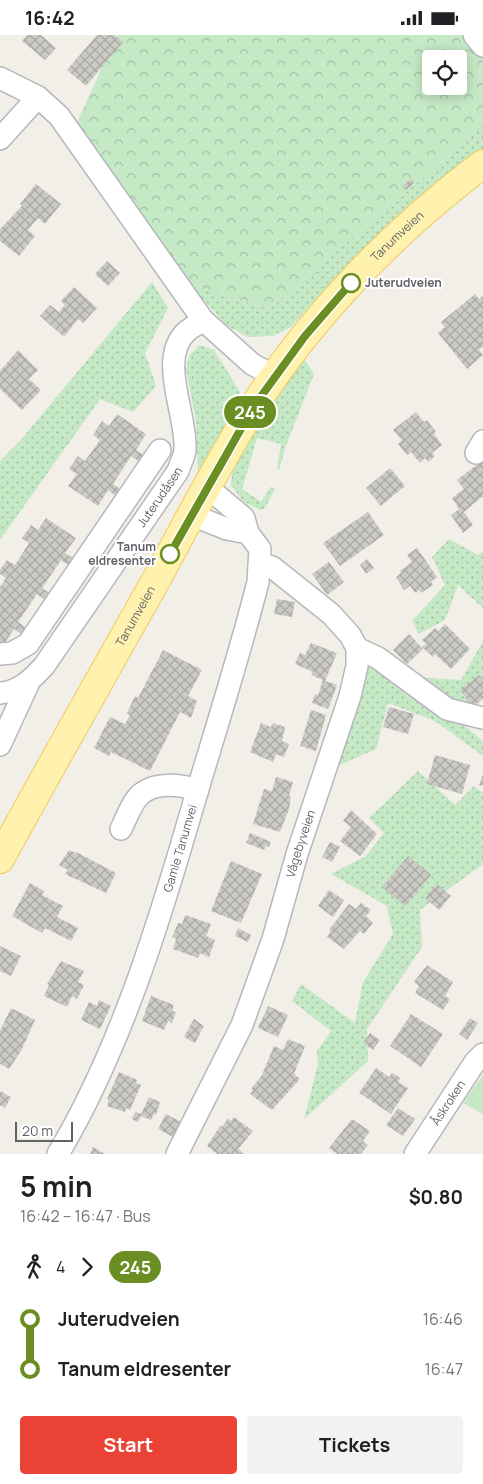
<!DOCTYPE html>
<html lang="en">
<head>
<meta charset="utf-8">
<style>
  :root { --surface:#fff; --page:#f2f2f2; --text:#202124; --muted:#757577; --accent:#ea4335 }
  body { margin:0; font-family:Manrope,sans-serif; background:var(--page); color:var(--text); height:100vh; display:flex; flex-direction:column; font-size:19px; white-space:nowrap }
  * { box-sizing:border-box; margin:0 }
  p { font-size:16px; color:var(--muted) }
  .icon { flex:none; width:28px; height:28px; fill:none; stroke:currentColor; stroke-width:2; stroke-linecap:round; stroke-linejoin:round }
  .map { position:relative; height:1119px; overflow:hidden }
  .panel { display:flex; flex-direction:column; background:var(--surface); flex:1 }
  .panel>* { flex:none }
  .badge { padding:0 10px; border-radius:16px; font-size:18px; line-height:32px }
  .controls { position:absolute; left:422px; top:15px; display:grid; gap:10px }
  .controls a { display:grid; place-items:center; width:45px; height:45px; border-radius:5px; background:var(--surface); box-shadow:0 2px 12px #0003; font-size:25px }
  .scale { position:absolute; left:15px; bottom:12px; width:58px; box-sizing:border-box; padding-left:5px; border:2px solid #5f6368; border-top:0; font-size:14px; line-height:18px; white-space:nowrap; color:#5f6368; -webkit-text-stroke:4px #fff; paint-order:stroke }
  .map>.badge { position:absolute; translate:-50% -50%; box-shadow:0 0 0 2px #fff }
  .legs { display:flex; align-items:center; gap:8px; height:55px; padding:0 20px; font-size:16px }
  .legs p { margin-inline-start:auto }
  .summary { display:flex; align-items:center; justify-content:space-between; height:85px; padding:0 20px }
  h1 { font-size:28px; font-weight:700; line-height:38px }
  .action { display:flex; gap:10px; margin-top:auto; padding:10px 20px }
  .action a { flex:1; height:58px; border-radius:5px; background:var(--accent); color:#fff; font-size:20px; font-weight:700; line-height:58px; text-align:center }
  .action a+a { background:var(--page); color:var(--text) }
  ul { padding:0 20px; list-style:none }
  li { display:flex; align-items:center; gap:18px; height:50px; font-size:19px }
  li i { display:grid; place-items:center; width:8px; height:100%; margin:0 6px; background:currentColor }
  li i::after { content:''; width:12px; height:12px; margin:-6px; border:4px solid; border-radius:50%; background:var(--surface) }
  li p { margin-inline-start:auto }
  li:first-child i { background:linear-gradient(#0000 50%,currentColor 0) }
  li:last-child i { background:linear-gradient(currentColor 50%,#0000 0) }
  .status { display:flex; justify-content:space-between; align-items:center; height:35px; padding:0 25px; background:var(--surface); direction:ltr }
  .status svg { height:14px; fill:currentColor }
  .map>svg:first-child { display:block }
</style>
</head>
<body>
<div class="status"><b>16:42</b><svg viewBox="0 0 49 12"><path d="M0 12V9h3v3zM5 12V6h3v6zM10 12V3h3v9zM15 12V0h3v12zM26 1h20v11H26zM47 4h2v5h-2z"/></svg></div>
<div class="map">
<svg width="483" height="1119" viewBox="0 0 483 1119">
  <defs>
    <pattern id="grass-dots" width="8" height="8" patternUnits="userSpaceOnUse" patternTransform="scale(1.25)"><rect width="8" height="8" fill="#c5e8c5"/><path d="M2 2h.1M6 6h.1" fill="none" stroke="#a3c0a4" stroke-width="1.8" stroke-linecap="round"/></pattern>
    <pattern id="forest-crowns" width="20" height="18" patternUnits="userSpaceOnUse" patternTransform="scale(1.25)"><rect width="20" height="18" fill="#c5e8c5"/><path d="M2 6a3 3 0 1 1 6 0M12 15a3 3 0 1 1 6 0" fill="none" stroke="#a3c0a4"/></pattern>
    <pattern id="building-cross-hatch" width="8" height="8" patternUnits="userSpaceOnUse" patternTransform="scale(1.25)"><rect width="8" height="8" fill="#cccac5"/><path d="M0 0l8 8M0 8l8-8" fill="none" stroke="#a9a8a4"/></pattern>
  </defs>
  <rect width="100%" height="100%" fill="#f1efe8"/>
  <!-- grass -->
  <g fill="url(#grass-dots)">
    <polygon points="483,91 483,115 356,220 291,292 273,301 248,302 226,290 190,249 269,274"/>
    <polygon points="152,247 168,273 145,318 156,351 133,377 100,364 0,505 0,426 20,406"/>
    <polygon points="199,310 214,315 240,357 221,401 198,439 196,387 186,334 189,321"/>
    <polygon points="304,324 314,339 285,413 279,435 277,433 281,409 257,403 242,454 261,467 271,452 275,454 265,473 260,475 243,466 231,450 233,428 295,333"/>
    <polygon points="449,504 478,520 483,516 483,573 458,550 445,585 419,599 412,586 445,550 432,522"/>
    <polygon points="483,606 483,653 467,669 444,664 417,642 461,645"/>
    <polygon points="366,626 455,683 483,706 483,721 435,686 388,668 376,714 333,733"/>
    <polygon points="418,736 455,770 474,751 483,758 483,829 420,875 422,912 367,994 368,1026 304,1084 318,1029 317,1016 331,996 292,966 301,949 355,988 363,947 393,899 387,871 331,839 366,821 384,798 369,783"/>
  </g>
  <!-- forest -->
  <path fill="url(#forest-crowns)" fill-rule="evenodd" d="M117,0H473L483,13V91L269,274L190,249L73,96ZM431,24H459V51H431Z"/>
  <!-- park -->
  <polygon fill="#c5e8c5" points="483,1040 483,1079 463,1068"/>
  <!-- building -->
  <g fill="url(#building-cross-hatch)">
    <polygon points="27,0 41,0 56,13 45,25 22,6"/>
    <polygon points="97,0 114,0 123,7 86,51 67,35"/>
    <polygon points="411,144 414,148 406,155 402,151"/>
    <polygon points="36,149 61,169 45,189 38,183 28,195 35,201 19,221 0,206 0,194 22,171 20,169"/>
    <polygon points="107,226 120,238 108,251 95,239"/>
    <polygon points="74,252 97,273 83,288 78,284 64,302 40,281 50,270 59,277 65,270 61,266"/>
    <polygon points="475,259 479,264 483,261 483,311 479,315 483,320 467,334 438,298 445,292 441,287"/>
    <polygon points="18,315 38,335 29,344 41,355 22,375 0,354 0,336"/>
    <polygon points="416,377 424,387 427,385 436,397 434,399 442,410 432,418 435,421 428,427 425,423 420,428 411,417 407,420 398,409 402,405 393,395"/>
    <polygon points="117,379 146,399 136,415 148,423 143,429 131,421 113,449 125,457 120,464 108,455 98,471 68,451 77,439 69,434 78,421 85,426 100,405 93,400 102,386 109,391"/>
    <polygon points="483,425 483,461 464,477 473,490 463,498 451,480 459,474 452,463 464,454 457,445"/>
    <polygon points="390,433 405,451 381,471 366,453"/>
    <polygon points="368,477 384,500 340,531 323,508"/>
    <polygon points="46,483 76,503 65,518 78,526 73,533 61,525 42,553 54,561 50,568 37,559 18,587 31,596 26,602 14,594 4,609 0,607 0,552 6,543 0,539 0,535 7,525 15,530 29,508 22,503 31,490 38,495"/>
    <polygon points="417,513 437,542 431,547 433,550 421,558 419,555 415,558 410,551 404,555 396,542 401,538 400,536 412,527 407,520"/>
    <polygon points="367,524 374,533 366,539 360,530"/>
    <polygon points="329,527 344,547 327,560 312,539"/>
    <polygon points="277,564 295,567 292,582 274,579"/>
    <polygon points="445,589 470,614 451,634 435,619 433,622 422,612 426,609 422,605 435,593 438,596"/>
    <polygon points="409,599 423,614 407,629 393,615"/>
    <polygon points="311,608 337,618 325,646 337,650 328,674 312,668 315,659 318,660 323,645 311,640 313,637 295,629 300,618 305,620"/>
    <polygon points="163,615 202,635 188,661 197,666 191,683 180,677 150,736 111,717 109,721 94,713 110,682 125,689 130,680 127,678 135,661 138,663"/>
    <polygon points="479,640 483,645 483,664 473,672 460,655"/>
    <polygon points="389,672 414,679 408,699 383,692"/>
    <polygon points="311,675 326,680 316,716 300,711"/>
    <polygon points="261,688 271,692 273,688 285,692 282,706 289,709 284,722 276,719 273,727 250,717"/>
    <polygon points="435,720 470,730 462,759 427,749"/>
    <polygon points="483,739 483,751 479,750"/>
    <polygon points="276,742 293,747 289,761 291,762 289,774 280,797 253,789 264,754 272,756"/>
    <polygon points="351,775 377,799 360,821 340,806 351,792 343,786"/>
    <polygon points="250,798 271,807 269,812 266,811 264,815 246,808"/>
    <polygon points="330,807 340,812 332,827 322,822"/>
    <polygon points="69,815 76,818 76,817 116,838 106,858 65,839 68,835 59,830"/>
    <polygon points="408,821 431,840 405,871 382,852"/>
    <polygon points="231,826 262,839 241,888 211,876"/>
    <polygon points="30,848 44,856 42,860 63,871 57,882 78,893 71,906 45,893 42,898 12,881"/>
    <polygon points="437,849 451,861 439,875 425,863"/>
    <polygon points="329,855 344,865 333,882 318,871"/>
    <polygon points="361,868 371,875 366,881 373,888 364,899 360,896 344,914 327,902 331,896 329,895 349,869 356,874"/>
    <polygon points="185,880 211,889 206,901 215,905 209,922 200,918 198,923 173,914 176,904 172,902 178,888 182,889"/>
    <polygon points="238,893 251,900 248,907 235,901"/>
    <polygon points="0,911 21,921 11,941 0,936"/>
    <polygon points="61,926 84,936 78,947 84,950 77,964 72,961 67,972 44,961 49,950 47,949"/>
    <polygon points="427,930 453,947 445,961 450,964 443,975 415,958 419,951 414,947"/>
    <polygon points="151,961 174,970 172,976 176,977 172,988 168,986 164,995 142,986"/>
    <polygon points="99,965 111,971 100,994 81,985 89,967 97,971"/>
    <polygon points="268,971 288,980 278,1002 258,993"/>
    <polygon points="11,973 35,985 21,1016 9,1034 0,1029 0,996"/>
    <polygon points="411,979 443,999 421,1032 390,1011"/>
    <polygon points="470,983 478,988 467,1005 459,999"/>
    <polygon points="194,984 204,991 195,1008 184,1002"/>
    <polygon points="370,998 380,1005 373,1015 363,1008"/>
    <polygon points="288,1004 305,1011 294,1039 300,1044 272,1075 250,1059 253,1055 251,1054 262,1040 274,1011 283,1015"/>
    <polygon points="376,1033 389,1042 392,1038 401,1043 398,1047 408,1053 391,1079 359,1058"/>
    <polygon points="119,1037 137,1045 136,1048 141,1050 130,1075 126,1073 125,1077 107,1071 109,1065 107,1064"/>
    <polygon points="0,1056 11,1062 5,1073 0,1070"/>
    <polygon points="149,1062 160,1067 156,1080 154,1079 151,1085 141,1081 138,1087 132,1084 135,1077 141,1079"/>
    <polygon points="398,1073 415,1084 403,1101 386,1090"/>
    <polygon points="166,1079 181,1087 173,1102 158,1094"/>
    <polygon points="234,1082 253,1096 238,1114 244,1119 217,1119 207,1111 220,1091 222,1092 228,1083 231,1086"/>
    <polygon points="352,1084 370,1096 363,1106 368,1110 361,1119 337,1119 329,1113"/>
    <polygon points="93,1112 105,1119 90,1119"/>
  </g>
  <g fill="none" stroke-linecap="round" stroke-linejoin="round">
    <defs>
      <g id="minor">
        <polyline points="474,0 483,11"/>
        <polyline points="0,43 38,62 59,81 203,285 252,329 274,341"/>
        <polyline points="0,104 38,62"/>
        <polyline points="476,418 483,406"/>
        <polyline points="192,480 227,494 248,498"/>
        <polyline points="357,613 378,623 447,674 483,683"/>
        <polyline points="0,619 12,618 28,609 160,415"/>
        <path id="s1" d="M0,658C19,657 32,644 44,631L178,436C180,429 185,421 185,414C187,379 157,323 187,296C192,292 198,289 203,285"/>
        <polyline points="0,710 29,647"/>
        <path d="M121,794C126,784 132,767 140,760C155,746 181,750 198,755"/>
        <path id="s2" d="M58,1119C123,1010 162,878 197,757C218,687 240,618 258,547L260,514L248,498L244,483L207,452"/>
        <path id="s3" d="M177,1119L242,990L273,904L297,819L350,661L357,631V613L350,600L331,579L272,532L261,528"/>
        <path id="s4" d="M415,1119L475,1027L483,1019"/>
      </g>
      <g id="major">
        <path id="s5" d="M0,824C51,731 103,639 155,547C187,488 218,428 254,371C314,278 395,195 483,129"/>
      </g>
    </defs>
    <!-- minor casing -->
    <use href="#minor" stroke="#b5b8bc" stroke-width="24"/>
    <!-- major casing -->
    <use href="#major" stroke="#f2c960" stroke-width="30"/>
    <!-- minor -->
    <use href="#minor" stroke="#fff" stroke-width="21"/>
    <!-- major -->
    <use href="#major" stroke="#fff2af" stroke-width="28"/>
  </g>
  <g fill="none" stroke-linecap="round" stroke-linejoin="round">
    <defs>
      <polyline id="line-1" points="170,519 254,371 305,301 351,248"/>
    </defs>
    <!-- line-1 casing -->
    <use href="#line-1" stroke="#fff" stroke-width="11"/>
    <!-- line-1 -->
    <use href="#line-1" stroke="#6b8e23" stroke-width="8"/>
  </g>
  <!-- markers -->
  <g fill="#fff" stroke="#6b8e23" stroke-width="2.5">
    <circle cx="351" cy="248" r="9"/>
    <circle cx="170" cy="519" r="9"/>
  </g>
  <g text-anchor="middle" stroke-width="4" stroke-linejoin="round" paint-order="stroke">
    <!-- street labels -->
    <g font-size="12" fill="#5f6368" stroke="#fff">
      <text dy="4" stroke="none"><textPath href="#s5" startOffset="742">Tanumveien</textPath></text>
      <text dy="4" stroke="none"><textPath href="#s1" startOffset="258">Juterudåsen</textPath></text>
      <text dy="4" stroke="none"><textPath href="#s5" startOffset="278">Tanumveien</textPath></text>
      <text dy="4" stroke="none"><textPath href="#s3" startOffset="335">Vågebyveien</textPath></text>
      <text dy="4" stroke="none"><textPath href="#s2" startOffset="330">Gamle Tanumvei</textPath></text>
      <text dy="4" stroke="none"><textPath href="#s4" startOffset="61">Åskroken</textPath></text>
    </g>
    <!-- stop labels -->
    <g font-size="12" font-weight="bold" fill="#5f6368" stroke="#fff" text-anchor="start">
      <text x="365" y="252">Juterudveien</text>
      <text x="156" y="516" text-anchor="end">Tanum<tspan x="156" dy="14">eldresenter</tspan></text>
    </g>
  </g>
</svg>
<div class="controls">
<a><svg class="icon" aria-label="locate" viewBox="0 0 24 24"><circle cx="12" cy="12" r="6"/><path d="M12 2v4M12 18v4M2 12h4M18 12h4"/></svg></a>
</div>
<div class="scale">20 m</div>
<b class="badge" style="left:250px;top:377px;background:#6b8e23;color:#fff">245</b>
</div>
<section class="panel">
<div class="summary"><div><h1>5 min</h1><p>16:42 – 16:47 · Bus</p></div><b>$0.80</b></div>
<div class="legs"><svg class="icon" aria-label="walk" viewBox="0 0 24 24"><circle cx="13" cy="4" r="2"/><path d="M13 8l-2 6 4 7M11 14l-3 7M7 12l3-4h3l4 4"/></svg>4<svg class="icon" aria-label="forward" viewBox="0 0 24 24"><path d="M9 5l7 7-7 7"/></svg><b class="badge" style="background:#6b8e23;color:#fff">245</b></div>
<ul>
<li><i style="color:#6b8e23"></i><b>Juterudveien</b><p>16:46</p></li>
<li><i style="color:#6b8e23"></i><b>Tanum eldresenter</b><p>16:47</p></li>
</ul>
<div class="action"><a>Start</a><a>Tickets</a></div>
</section>
</body>
</html>
